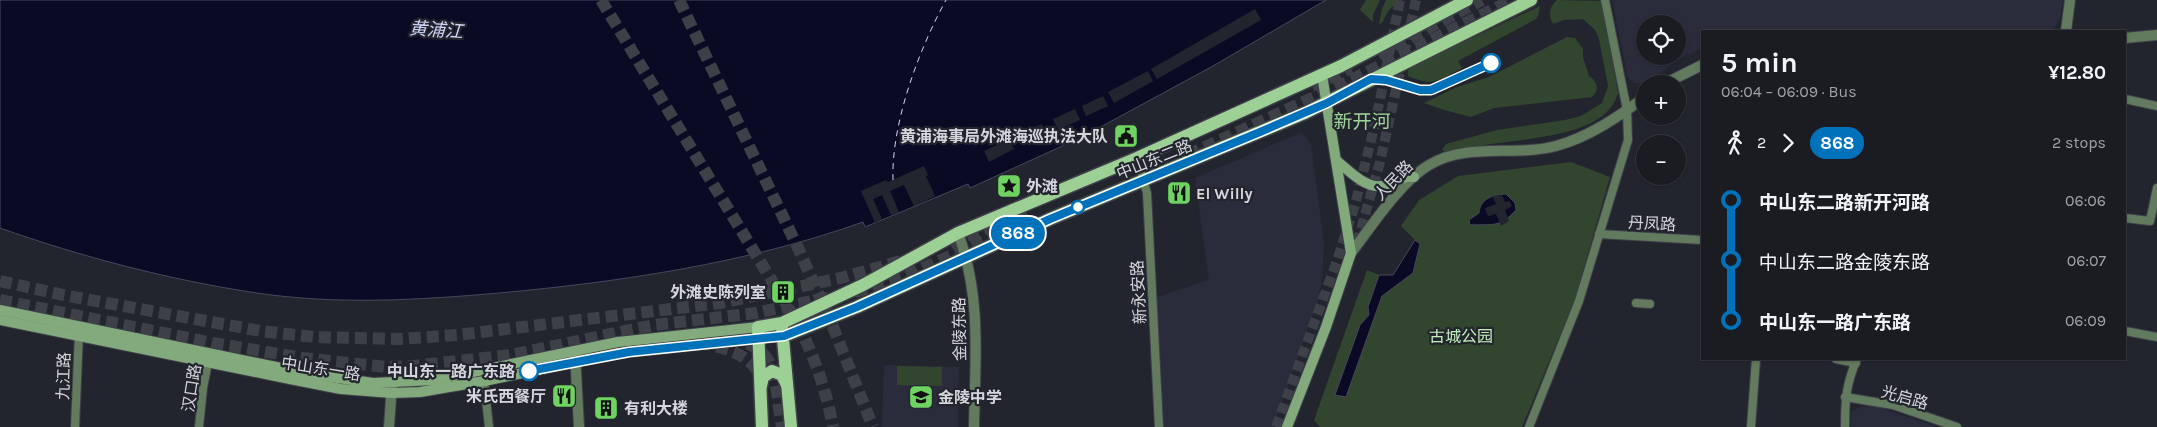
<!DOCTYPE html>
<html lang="en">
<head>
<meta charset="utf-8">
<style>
  :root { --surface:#1a1c22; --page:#27292f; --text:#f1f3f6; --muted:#9fa1a5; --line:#383a40 }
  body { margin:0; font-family:Karla,"Noto Sans SC",sans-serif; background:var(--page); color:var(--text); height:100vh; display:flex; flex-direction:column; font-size:19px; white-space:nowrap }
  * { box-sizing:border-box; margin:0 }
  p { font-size:16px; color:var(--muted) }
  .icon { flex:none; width:28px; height:28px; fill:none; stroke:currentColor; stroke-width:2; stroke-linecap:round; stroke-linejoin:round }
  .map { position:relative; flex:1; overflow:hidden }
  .details { position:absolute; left:1701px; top:30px; width:425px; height:330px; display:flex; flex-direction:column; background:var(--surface); border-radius:0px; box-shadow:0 1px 4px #0004,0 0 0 1px var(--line) }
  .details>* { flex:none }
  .badge { padding:0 10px; border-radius:16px; font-size:18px; line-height:32px }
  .tools { position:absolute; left:1636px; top:15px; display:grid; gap:10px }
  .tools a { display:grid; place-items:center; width:50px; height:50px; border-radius:50%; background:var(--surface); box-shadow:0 1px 4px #0004,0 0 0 1px var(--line); font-size:25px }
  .map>.badge { position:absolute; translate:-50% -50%; box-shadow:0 0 0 2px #fff }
  .legs { display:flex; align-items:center; gap:8px; height:55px; padding:0 20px; font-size:16px }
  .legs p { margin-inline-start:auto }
  .overview { display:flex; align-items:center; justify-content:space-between; height:85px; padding:0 20px }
  h1 { font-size:28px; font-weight:700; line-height:38px }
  ul { padding:0 20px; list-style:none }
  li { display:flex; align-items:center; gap:18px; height:60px; font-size:19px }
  li i { display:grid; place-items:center; width:8px; height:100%; margin:0 6px; background:currentColor }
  li i::after { content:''; width:12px; height:12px; margin:-6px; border:4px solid; border-radius:50%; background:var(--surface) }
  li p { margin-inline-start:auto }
  li:first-child i { background:linear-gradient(#0000 50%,currentColor 0) }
  li:last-child i { background:linear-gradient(currentColor 50%,#0000 0) }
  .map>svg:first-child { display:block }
</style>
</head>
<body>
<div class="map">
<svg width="2157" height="427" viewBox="0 0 2157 427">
  <rect width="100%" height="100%" fill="#23252e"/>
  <!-- built -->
  <g fill="#2a2c3b" fill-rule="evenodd">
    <path d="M1612,0H2063L2059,21L2052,31H1702V48L1679,59L1650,81L1642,84L1634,83L1628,78ZM1645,24H1678V56H1645Z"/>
    <polygon points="1302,132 1311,144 1324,244 1322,278 1318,301 1273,427 1161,427 1155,298 1209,280 1195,178"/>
    <polygon points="884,365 959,367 958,427 882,427"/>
    <polygon points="1875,406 1937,427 1851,427 1850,413 1860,407"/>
  </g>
  <!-- green -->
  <g fill="#31452f">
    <polygon points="1366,0 1380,0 1373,15 1373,22 1360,10"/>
    <path d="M1386,0H1403C1393,5 1386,11 1383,22L1379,24L1382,9Z"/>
    <path d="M1557,0L1602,1L1618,93C1604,147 1492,135 1448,154L1442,150L1446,144L1497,130L1565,120L1581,116L1602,103L1608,86L1599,39L1595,30L1583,19L1564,20L1553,24C1548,15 1549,7 1557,0Z"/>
    <path d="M1540,6L1538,16L1536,19L1458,61L1462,68C1438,81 1434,87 1408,76V70L1421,62Z"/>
    <path d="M1567,37L1575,38L1583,49V57L1589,76C1597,81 1600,89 1592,97L1494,108L1471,117L1444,110L1424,103L1457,87L1489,77Z"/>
    <polygon points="1571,162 1610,177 1575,299 1522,427 1320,427 1314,420 1367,270 1379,275 1393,275 1415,240 1401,226 1419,200 1458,176"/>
    <polygon points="897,366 942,367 942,386 897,385"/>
  </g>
  <!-- water -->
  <g fill="#0a0a25" stroke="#47475c">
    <path d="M0,0H1326L1213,66L1082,137L970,188L968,184L865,227L863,222C748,263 620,282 499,293C419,300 337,305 257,293C170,280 82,257 0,228Z"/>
    <path d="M1506,194L1515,203L1516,210C1500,228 1493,224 1470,225L1469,220L1479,213C1480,198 1494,195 1506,194Z"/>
    <polygon points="1415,240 1420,244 1413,273 1382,296 1346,397 1335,395 1360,325 1369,315 1368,307 1379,275 1393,275"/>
  </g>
  <!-- pier -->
  <g fill="#23252e">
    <polygon points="1255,9 1261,20 1157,79 1151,69"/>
    <polygon points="1148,71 1153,81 1114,103 1108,92"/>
    <polygon points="1103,96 1108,106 1086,116 1082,106"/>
    <polygon points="1075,109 1080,120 1058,130 1053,119"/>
    <polygon points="1042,124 1046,134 1025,144 1021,133"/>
    <polygon points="1009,139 1014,149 989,162 984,151"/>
    <polygon points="924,166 928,175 926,176 935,196 914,206 904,185 890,191 899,212 897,213 891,215 882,195 873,199 882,219 875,223 861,191 886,180 888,182"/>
    <polygon points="1502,195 1505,202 1509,201 1512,206 1505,210 1509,221 1501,226 1496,214 1488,216 1485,208 1496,204 1492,196"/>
  </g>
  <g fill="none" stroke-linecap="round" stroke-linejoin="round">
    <!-- ferry -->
    <path stroke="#d0d6fa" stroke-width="1" stroke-dasharray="6 5" stroke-linecap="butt" d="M893,180C891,124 919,49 946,0"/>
    <!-- secondary-tunnel -->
    <g stroke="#3e4048" stroke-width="10" stroke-dasharray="10 5" stroke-linecap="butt">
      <polyline points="1357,243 1380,162 1416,0"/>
      <polyline points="1276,427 1337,261 1355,205 1375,124 1400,0"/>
    </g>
    <!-- primary-tunnel -->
    <g stroke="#3e4048" stroke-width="12" stroke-dasharray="12 6" stroke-linecap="butt">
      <polyline points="1378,54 1482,0"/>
      <polyline points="1312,86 1351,68"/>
      <polyline points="1188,155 1343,84 1512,0"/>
      <polyline points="950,243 1026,211"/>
      <polyline points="0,281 63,295 261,331 314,337 400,339 457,335 720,303 841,278 901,261"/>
      <path d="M855,292C900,281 931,264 972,246C993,236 1014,228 1036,219"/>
      <polyline points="0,300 213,343 303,358 386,367 413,366 511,355 654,325 756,313 831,297"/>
      <path d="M714,331C783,351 771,364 782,427"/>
      <path d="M663,340C693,341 751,345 761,379"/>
    </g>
    <!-- trunk-tunnel -->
    <g stroke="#3e4048" stroke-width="12" stroke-dasharray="12 6" stroke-linecap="butt">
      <path d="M601,0L797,322C814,356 826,389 833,427"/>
      <polyline points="679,0 799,250 831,322 873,427"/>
    </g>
    <defs>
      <g id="minor">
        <polyline points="2125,99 2157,106"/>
        <polyline points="1137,158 1147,193 1159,427"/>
        <polyline points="2125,218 2150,221 2157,188"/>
        <polyline points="1599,234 1702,240"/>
        <polyline points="1636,303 1650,304"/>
        <polyline points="2125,331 2157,337"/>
        <polyline points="1836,359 1856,363"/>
        <polyline points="484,381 489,427"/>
        <polyline points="1845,397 1893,405 1957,427"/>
        <polyline points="75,427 79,333"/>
        <polyline points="199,427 203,388 209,357"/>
        <polyline points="1529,427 1579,301 1628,140 1627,110 1605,0"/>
        <polyline points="1751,427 1756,359"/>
        <path d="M1845,427C1845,400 1846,384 1857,359"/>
      </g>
      <g id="tertiary">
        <polyline points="2066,31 2070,0"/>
        <polyline points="2125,38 2157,35"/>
        <polyline points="1664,84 1702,65"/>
        <path d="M958,233C982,297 975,361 974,427"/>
        <path d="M1351,253C1371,227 1400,182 1429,165C1467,142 1514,157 1556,146C1589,137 1618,117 1645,97"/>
        <polyline points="575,353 579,427"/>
        <polyline points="389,427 392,384"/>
      </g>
      <g id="secondary">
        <path d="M1337,161C1348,170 1365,188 1381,186C1393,185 1400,175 1414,177"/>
        <polyline points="0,310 310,374 373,383 434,380 618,342 758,327"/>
        <polyline points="0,320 290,379 341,389 392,393 420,392 484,381 619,353 784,336"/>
        <polyline points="1287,427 1326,327 1351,253 1322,75"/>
      </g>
      <g id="primary">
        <polyline points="782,328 791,427"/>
        <polyline points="784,336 857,307 1050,219 1305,113 1531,0"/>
        <polyline points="761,386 763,377 772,371 782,375 787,385"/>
        <polyline points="762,427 758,327 782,323 863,285 958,233 1137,158 1341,66 1467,0"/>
      </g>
    </defs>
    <!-- minor casing -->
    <use href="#minor" stroke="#3f414a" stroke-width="10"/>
    <!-- tertiary casing -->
    <use href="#tertiary" stroke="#3f414a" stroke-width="12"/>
    <!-- secondary casing -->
    <use href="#secondary" stroke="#3f414a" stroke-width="12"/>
    <!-- primary casing -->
    <use href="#primary" stroke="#3f414a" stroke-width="15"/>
    <!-- minor -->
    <use href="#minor" stroke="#627a5e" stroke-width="8"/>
    <!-- tertiary -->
    <use href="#tertiary" stroke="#627a5e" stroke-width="10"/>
    <!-- secondary -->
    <use href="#secondary" stroke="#83aa7d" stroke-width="10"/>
    <!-- primary -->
    <use href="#primary" stroke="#9dd095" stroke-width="12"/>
  </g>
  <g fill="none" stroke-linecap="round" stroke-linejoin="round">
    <defs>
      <polyline id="line-1" points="529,371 629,352 784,336 857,307 1050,219 1260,132 1327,103 1371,79 1386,80 1420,90 1431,90 1491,63"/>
    </defs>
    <!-- line-1 casing -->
    <use href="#line-1" stroke="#fff" stroke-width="11"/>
    <!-- line-1 -->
    <use href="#line-1" stroke="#0072bc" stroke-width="8"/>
  </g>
  <!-- icons -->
  <defs>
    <symbol id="civic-square" viewBox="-11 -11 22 22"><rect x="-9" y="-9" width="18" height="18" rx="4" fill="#6ed361" stroke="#23252e"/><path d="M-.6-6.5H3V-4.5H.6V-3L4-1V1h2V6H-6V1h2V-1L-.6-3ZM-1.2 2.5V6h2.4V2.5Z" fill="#111"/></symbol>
    <symbol id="sight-square" viewBox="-11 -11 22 22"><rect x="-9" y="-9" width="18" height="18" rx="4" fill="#6ed361" stroke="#23252e"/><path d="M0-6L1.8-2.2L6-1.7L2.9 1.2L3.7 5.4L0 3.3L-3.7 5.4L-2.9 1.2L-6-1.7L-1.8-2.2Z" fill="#111"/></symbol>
    <symbol id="restaurant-square" viewBox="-11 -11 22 22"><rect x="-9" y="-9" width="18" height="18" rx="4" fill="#6ed361" stroke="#23252e"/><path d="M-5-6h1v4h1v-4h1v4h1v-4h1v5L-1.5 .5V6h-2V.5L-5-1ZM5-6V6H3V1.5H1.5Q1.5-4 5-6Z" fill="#111"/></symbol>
    <symbol id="building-square" viewBox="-11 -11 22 22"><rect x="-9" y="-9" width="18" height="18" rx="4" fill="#6ed361" stroke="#23252e"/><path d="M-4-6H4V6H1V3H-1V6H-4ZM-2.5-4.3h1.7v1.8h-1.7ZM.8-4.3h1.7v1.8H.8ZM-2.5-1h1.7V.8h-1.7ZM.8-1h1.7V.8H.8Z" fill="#111"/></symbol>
    <symbol id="school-square" viewBox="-11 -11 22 22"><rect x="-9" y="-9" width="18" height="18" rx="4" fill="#6ed361" stroke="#23252e"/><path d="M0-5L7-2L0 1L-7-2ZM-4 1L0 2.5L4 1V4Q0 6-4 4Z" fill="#111"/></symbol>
  </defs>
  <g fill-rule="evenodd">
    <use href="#civic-square" x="1112" y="122" width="28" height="28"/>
    <use href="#sight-square" x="995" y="172" width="28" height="28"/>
    <use href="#restaurant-square" x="1165" y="179" width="28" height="28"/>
    <use href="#building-square" x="769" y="278" width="28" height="28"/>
    <use href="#restaurant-square" x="550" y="382" width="28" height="28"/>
    <use href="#school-square" x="907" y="383" width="28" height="28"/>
    <use href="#building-square" x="592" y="394" width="28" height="28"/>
  </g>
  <!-- markers -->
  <g fill="#fff" stroke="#0072bc" stroke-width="2.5">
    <circle cx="1491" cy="63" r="9"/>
    <circle cx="1078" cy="207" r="6"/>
    <circle cx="529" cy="371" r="9"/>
  </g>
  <g text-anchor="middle" stroke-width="4.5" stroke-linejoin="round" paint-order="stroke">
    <!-- poi labels -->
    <g font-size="16" font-weight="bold" fill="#d5d6dc" stroke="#23252e" text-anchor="start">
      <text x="1108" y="142" text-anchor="end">黄浦海事局外滩海巡执法大队</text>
      <text x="1026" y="192">外滩</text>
      <text x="1196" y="199">El Willy</text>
      <text x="766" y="298" text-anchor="end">外滩史陈列室</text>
      <text x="546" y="402" text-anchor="end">米氏西餐厅</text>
      <text x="938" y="403">金陵中学</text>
      <text x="624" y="414">有利大楼</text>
    </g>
    <!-- street labels -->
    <g font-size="16" fill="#d5d6dc" stroke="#23252e">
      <text transform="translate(1154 159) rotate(-22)" y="6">中山东二路</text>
      <text transform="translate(1393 180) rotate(-46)" y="6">人民路</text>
      <text transform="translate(1652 223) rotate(3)" y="6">丹凤路</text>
      <text transform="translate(1138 292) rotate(-93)" y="6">新永安路</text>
      <text transform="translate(959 329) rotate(-91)" y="6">金陵东路</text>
      <text transform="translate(321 368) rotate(9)" y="6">中山东一路</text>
      <text transform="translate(63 376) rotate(-88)" y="6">九江路</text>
      <text transform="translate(191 388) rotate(-81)" y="6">汉口路</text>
      <text transform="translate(1905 397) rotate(16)" y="6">光启路</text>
    </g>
    <!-- park labels -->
    <g font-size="16" fill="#c1eeba" stroke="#23252e">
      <text x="1461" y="342">古城公园</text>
    </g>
    <!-- stop labels -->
    <g font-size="16" font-weight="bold" fill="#d5d6dc" stroke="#23252e" text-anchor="end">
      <text x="515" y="377">中山东一路广东路</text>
    </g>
    <!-- water labels -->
    <g font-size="18" font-style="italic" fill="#d0d6fa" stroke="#23252e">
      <text transform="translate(436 30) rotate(4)" y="6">黄浦江</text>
    </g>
    <!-- quarter labels -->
    <g font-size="19" fill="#a0d598" stroke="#23252e">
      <text x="1362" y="128">新开河</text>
    </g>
  </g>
</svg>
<div class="tools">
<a><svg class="icon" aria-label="locate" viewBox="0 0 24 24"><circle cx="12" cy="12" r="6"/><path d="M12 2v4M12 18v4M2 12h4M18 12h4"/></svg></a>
<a>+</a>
<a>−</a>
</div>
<b class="badge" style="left:1018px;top:233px;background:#0072bc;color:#fff">868</b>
<section class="details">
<div class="overview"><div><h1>5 min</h1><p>06:04 – 06:09 · Bus</p></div><b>¥12.80</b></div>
<div class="legs"><svg class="icon" aria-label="walk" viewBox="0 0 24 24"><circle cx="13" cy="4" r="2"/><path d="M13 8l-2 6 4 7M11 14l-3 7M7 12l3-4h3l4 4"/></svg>2<svg class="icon" aria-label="forward" viewBox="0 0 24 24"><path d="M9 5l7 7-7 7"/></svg><b class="badge" style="background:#0072bc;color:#fff">868</b><p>2 stops</p></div>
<ul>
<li><i style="color:#0072bc"></i><b>中山东二路新开河路</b><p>06:06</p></li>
<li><i style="color:#0072bc"></i><span>中山东二路金陵东路</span><p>06:07</p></li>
<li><i style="color:#0072bc"></i><b>中山东一路广东路</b><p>06:09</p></li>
</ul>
</section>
</div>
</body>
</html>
